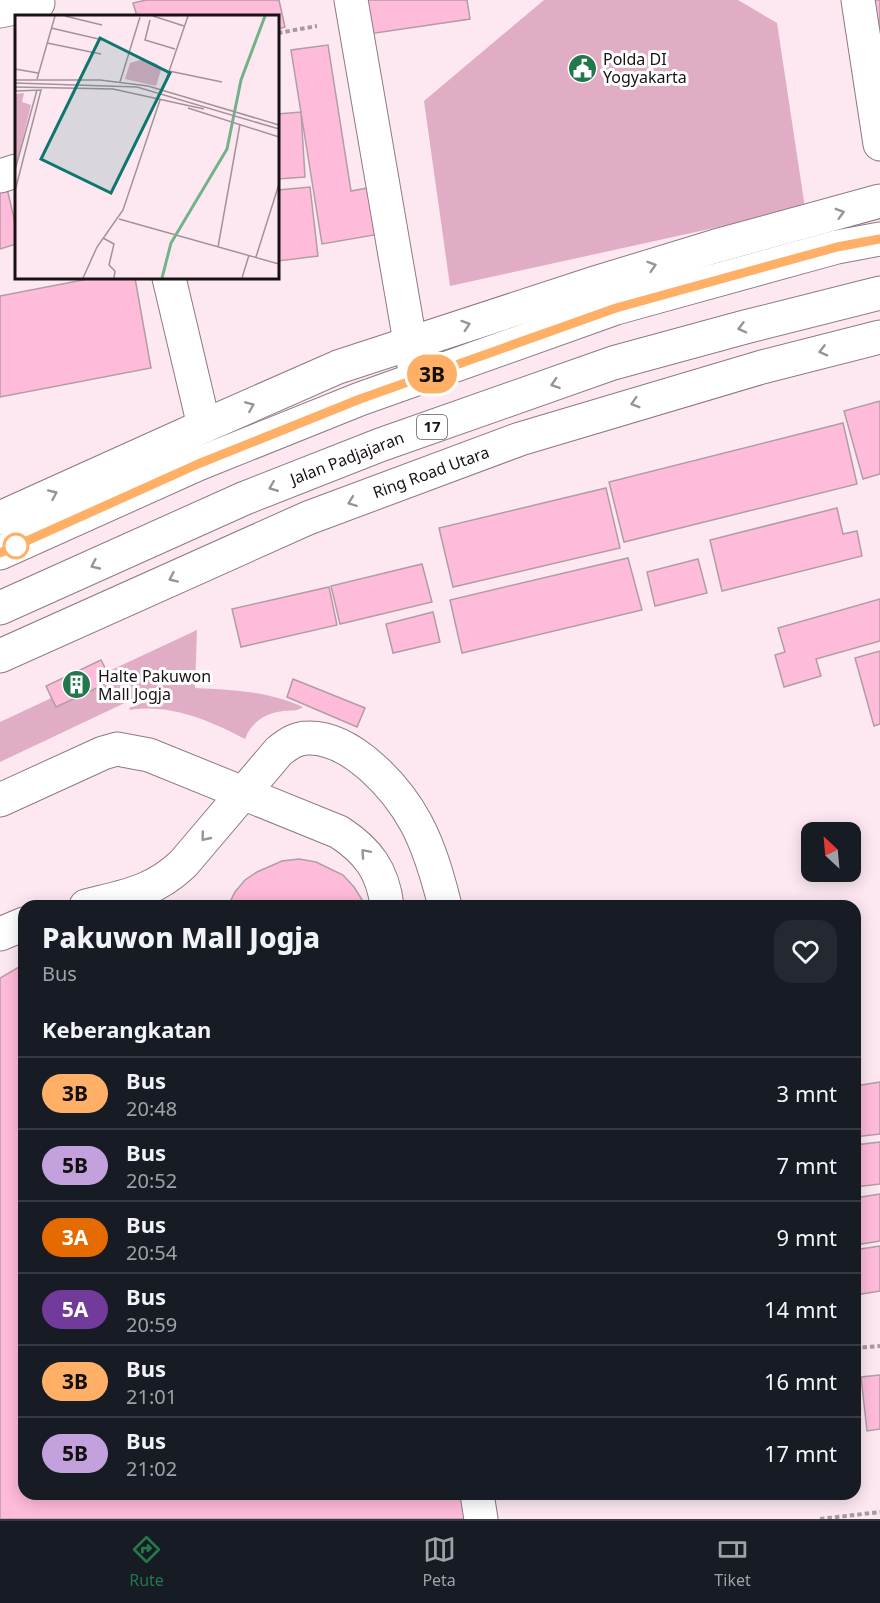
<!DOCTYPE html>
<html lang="id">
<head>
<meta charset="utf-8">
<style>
  :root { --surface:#171b24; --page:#242831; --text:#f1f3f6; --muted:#9ea1a6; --line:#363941; --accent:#23784b }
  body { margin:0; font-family:"Noto Sans",sans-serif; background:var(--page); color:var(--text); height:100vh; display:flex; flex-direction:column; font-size:22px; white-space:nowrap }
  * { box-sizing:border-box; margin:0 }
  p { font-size:20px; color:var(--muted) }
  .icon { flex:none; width:33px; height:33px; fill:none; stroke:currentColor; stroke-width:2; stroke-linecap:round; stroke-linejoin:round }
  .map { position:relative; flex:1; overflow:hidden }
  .sheet { position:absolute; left:18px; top:900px; width:843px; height:600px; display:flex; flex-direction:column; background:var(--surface); border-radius:18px; box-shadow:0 3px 15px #0003 }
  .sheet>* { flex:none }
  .badge { padding:0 12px; border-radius:20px; font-size:21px; line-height:39px }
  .needle { width:39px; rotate:334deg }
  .fabs { position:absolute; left:801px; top:822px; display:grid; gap:12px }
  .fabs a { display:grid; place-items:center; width:60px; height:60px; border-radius:12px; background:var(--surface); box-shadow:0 3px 15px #0003; font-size:30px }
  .map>.badge { position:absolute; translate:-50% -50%; box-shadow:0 0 0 3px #fff }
  h2 { padding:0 24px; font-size:22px; line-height:54px }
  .round { display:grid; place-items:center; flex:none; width:63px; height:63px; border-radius:18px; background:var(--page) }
  .head { display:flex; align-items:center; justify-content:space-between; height:102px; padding:0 24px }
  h1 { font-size:28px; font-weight:800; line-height:45px }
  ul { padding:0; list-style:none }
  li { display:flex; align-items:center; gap:18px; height:72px; padding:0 24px; border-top:2px solid var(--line) }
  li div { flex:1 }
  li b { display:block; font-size:22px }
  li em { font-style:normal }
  li .badge { min-width:66px; font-weight:700; text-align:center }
  .tab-bar { display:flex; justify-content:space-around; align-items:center; height:84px; border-top:2px solid var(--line); background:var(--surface); font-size:16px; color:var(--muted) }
  .tab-bar a { display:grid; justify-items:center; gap:3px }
  .tab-bar .current { color:var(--accent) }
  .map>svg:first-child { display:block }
</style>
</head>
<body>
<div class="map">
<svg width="880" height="1519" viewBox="0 0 880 1519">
  <rect width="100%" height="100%" fill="#fde8f1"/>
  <!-- green -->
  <g fill="#e0adc4">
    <polygon points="544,0 738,0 777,23 805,208 450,286 424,101"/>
    <path d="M197,630L195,688C235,690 266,691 303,707C296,712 291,710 283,711C266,713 251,722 245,739C211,721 170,703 130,710L129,708L148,701L164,698L162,691L131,700L0,762V722Z"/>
  </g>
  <!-- building -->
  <g fill="#ffbbda" stroke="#b19da6" stroke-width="1.5">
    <polygon points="146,0 279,0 285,27 278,29 278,16 137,16 133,3"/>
    <polygon points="357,0 467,0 470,19 362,35"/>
    <polygon points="872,0 880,0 880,27 878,27"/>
    <polygon points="328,45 351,191 378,186 386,233 322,244 291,50"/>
    <polygon points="301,112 305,177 278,179 278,114"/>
    <polygon points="6,184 16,227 16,244 0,249 0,186"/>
    <polygon points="310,187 318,256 278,261 278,190"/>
    <polygon points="93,278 135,278 151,368 0,397 0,296"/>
    <polygon points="880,401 880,474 863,479 844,411"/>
    <polygon points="843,423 857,484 624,542 609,482"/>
    <polygon points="606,488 620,548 453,587 439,528"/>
    <polygon points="837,508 843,534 857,531 862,556 722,591 710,540"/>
    <polygon points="628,558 642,610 462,653 450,600"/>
    <polygon points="698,559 707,593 655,606 647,572"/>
    <polygon points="422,564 432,602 340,624 331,586"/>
    <polygon points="329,587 337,625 241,647 232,609"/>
    <polygon points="880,599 880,641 816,659 821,676 784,687 775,655 785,652 778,628"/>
    <polygon points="433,612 440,642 393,653 386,624"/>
    <polygon points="880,651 880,724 874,726 855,658"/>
    <polygon points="101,660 112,681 56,707 46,686"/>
    <polygon points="293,679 365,708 357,727 287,697"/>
    <polygon points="299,859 316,862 343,875 354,887 366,906 228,906 235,892 245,880 257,872 282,861"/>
    <polygon points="24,964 24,1494 467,1494 472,1519 0,1519 0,978"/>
    <polygon points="880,1082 880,1134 855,1137 855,1086"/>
    <polygon points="880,1142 880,1184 855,1187 855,1145"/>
    <polygon points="880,1194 880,1241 855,1245 855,1198"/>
    <polygon points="880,1246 880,1291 855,1295 855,1250"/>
    <polygon points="880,1375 880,1429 867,1431 861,1377"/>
  </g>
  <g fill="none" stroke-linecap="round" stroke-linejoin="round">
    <defs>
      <g id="minor">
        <polyline points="351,0 414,365"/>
        <polyline points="858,0 880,144"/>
        <polyline points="0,11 38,3"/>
        <polyline points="0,176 16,171"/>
        <polyline points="169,278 204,426"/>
        <polyline points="0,518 204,426 338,367 595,283 716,246 880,201"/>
        <polyline points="0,656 308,518 520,439 762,367 880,337"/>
        <path d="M0,800L103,753L117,749L149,755L339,832C368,851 383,871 387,906"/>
        <path d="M86,906C125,896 152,893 183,864L279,751C288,744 296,738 308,738C352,737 397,788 416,823C430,849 438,878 445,906"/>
        <polyline points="0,934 24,924"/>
        <polyline points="477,1494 481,1519"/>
      </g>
      <g id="highway">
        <polyline points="0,553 198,464 360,399 616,308 837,247 880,239"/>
        <polyline points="0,608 245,498 380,445 613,363 745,327 880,293"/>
      </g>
    </defs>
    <!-- minor casing -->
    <use href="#minor" stroke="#8d7a82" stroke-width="35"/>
    <!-- highway casing -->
    <use href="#highway" stroke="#8d7a82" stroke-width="35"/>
    <!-- path -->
    <g stroke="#a8989f" stroke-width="4" stroke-dasharray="4.5 3" stroke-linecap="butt">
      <polyline points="278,33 317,26"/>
      <polyline points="855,1348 880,1346"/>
      <polyline points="820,1519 880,1512"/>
    </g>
    <!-- minor -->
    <use href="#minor" stroke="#fff" stroke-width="33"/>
    <!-- highway -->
    <use href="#highway" stroke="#fff" stroke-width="33"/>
  </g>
  <!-- one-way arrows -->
  <defs><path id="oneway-chevron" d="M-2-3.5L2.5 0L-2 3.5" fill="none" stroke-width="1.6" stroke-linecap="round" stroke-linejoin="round" transform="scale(1.5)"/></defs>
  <g stroke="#989496">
    <use href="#oneway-chevron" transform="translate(840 213) rotate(-16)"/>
    <use href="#oneway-chevron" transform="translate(652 266) rotate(-17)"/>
    <use href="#oneway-chevron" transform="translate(466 325) rotate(-18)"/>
    <use href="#oneway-chevron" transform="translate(742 328) rotate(165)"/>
    <use href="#oneway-chevron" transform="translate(823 351) rotate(166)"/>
    <use href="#oneway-chevron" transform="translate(555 384) rotate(161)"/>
    <use href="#oneway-chevron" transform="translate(635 403) rotate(163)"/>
    <use href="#oneway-chevron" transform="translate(250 406) rotate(-23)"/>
    <use href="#oneway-chevron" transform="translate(273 487) rotate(158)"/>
    <use href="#oneway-chevron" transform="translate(53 494) rotate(-24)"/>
    <use href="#oneway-chevron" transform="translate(352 502) rotate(159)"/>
    <use href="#oneway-chevron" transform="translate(95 565) rotate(155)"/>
    <use href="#oneway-chevron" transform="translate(173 578) rotate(156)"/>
    <use href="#oneway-chevron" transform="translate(205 837) rotate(129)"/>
    <use href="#oneway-chevron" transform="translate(365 853) rotate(-131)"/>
  </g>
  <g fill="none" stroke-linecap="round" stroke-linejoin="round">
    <defs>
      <polyline id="line" points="0,553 198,464 360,399 616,308 837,247 880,239"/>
    </defs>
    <!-- line casing -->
    <use href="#line" stroke="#fff" stroke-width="14"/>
    <!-- line -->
    <use href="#line" stroke="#ffaf66" stroke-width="9"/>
  </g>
  <!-- icons -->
  <defs>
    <symbol id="civic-disc" viewBox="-11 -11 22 22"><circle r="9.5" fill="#23784b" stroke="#fff"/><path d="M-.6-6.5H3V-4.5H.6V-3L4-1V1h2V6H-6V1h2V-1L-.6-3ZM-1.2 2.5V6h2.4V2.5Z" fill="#fff"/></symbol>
    <symbol id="building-disc" viewBox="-11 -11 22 22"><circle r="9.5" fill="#23784b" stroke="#fff"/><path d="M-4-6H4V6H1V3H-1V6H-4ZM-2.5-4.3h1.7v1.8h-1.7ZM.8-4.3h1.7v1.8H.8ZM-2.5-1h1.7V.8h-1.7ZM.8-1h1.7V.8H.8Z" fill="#fff"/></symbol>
  </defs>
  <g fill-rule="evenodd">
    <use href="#civic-disc" x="566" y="52" width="33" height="33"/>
    <use href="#building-disc" x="60" y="668" width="33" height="33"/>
  </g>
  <!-- markers -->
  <circle fill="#fff" stroke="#ffaf66" stroke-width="3" cx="16" cy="546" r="12"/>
  <g text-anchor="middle" stroke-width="6" stroke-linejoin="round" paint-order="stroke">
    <!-- shield labels -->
    <rect fill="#fff" stroke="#5e595b" stroke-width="1.5" x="417" y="415" width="30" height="24" rx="4.5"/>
    <g font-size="15" font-weight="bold" fill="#191215">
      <text x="432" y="432">17</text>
    </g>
    <!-- poi labels -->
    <g font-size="16" fill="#191215" stroke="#fff" text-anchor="start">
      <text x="603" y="65">Polda DI<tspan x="603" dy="18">Yogyakarta</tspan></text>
      <text x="98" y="682">Halte Pakuwon<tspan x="98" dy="18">Mall Jogja</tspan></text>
    </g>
    <!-- street labels -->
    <g font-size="16" fill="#191215" stroke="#fff">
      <text transform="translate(347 458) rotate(-21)" y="6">Jalan Padjajaran</text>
      <text transform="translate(431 472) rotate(-20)" y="6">Ring Road Utara</text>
    </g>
  </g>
  <!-- overview -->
  <g transform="translate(15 15)">
    <rect width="264" height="264" fill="#fde8f1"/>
    <path d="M129,44L142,49L146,55L141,71L110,64L115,48ZM9,78L7,87L16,90L0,155V79Z" fill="#e0adc4"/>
    <path fill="none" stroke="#72b28a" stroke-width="3" d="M147,263L156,228L212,134L226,65L250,1"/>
    <path fill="none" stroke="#a29299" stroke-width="1.5" d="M50,1L87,10M138,1L169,11M135,5L130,25L160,34M36,13L88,25M32,28L86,39M0,54L23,58M154,56L207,67M22,64L40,1M1,65H85L133,71L264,110M105,67L125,2M0,68L122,72L264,114M0,72L98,74L189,94M148,74L173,1M0,76L27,75M173,93L264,122M0,155L22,75M0,176L26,75M104,204L264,249M88,223L99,229L94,250L100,256L99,263M203,232L225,109M241,242L264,169M68,263L82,232L108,195L145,85M227,263L234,240"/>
    <path fill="#0f766e" fill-opacity="0.15" stroke="#0f766e" stroke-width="3" d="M85,23L155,58L96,178L26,144Z"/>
    <rect width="264" height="264" fill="none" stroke="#191215" stroke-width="3"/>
  </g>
</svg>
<div class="fabs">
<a><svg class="needle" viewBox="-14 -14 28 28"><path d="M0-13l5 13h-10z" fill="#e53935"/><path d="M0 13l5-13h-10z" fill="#9ea1a6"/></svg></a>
</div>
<b class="badge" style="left:432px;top:374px;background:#ffaf66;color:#111">3B</b>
<section class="sheet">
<div class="head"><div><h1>Pakuwon Mall Jogja</h1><p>Bus</p></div><a class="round"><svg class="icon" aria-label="heart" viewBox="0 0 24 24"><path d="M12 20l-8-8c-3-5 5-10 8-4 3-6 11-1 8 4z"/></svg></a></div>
<h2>Keberangkatan</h2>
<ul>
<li><span class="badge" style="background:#ffaf66;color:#111">3B</span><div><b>Bus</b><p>20:48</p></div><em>3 mnt</em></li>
<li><span class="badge" style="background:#c3a1dd;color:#111">5B</span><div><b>Bus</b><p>20:52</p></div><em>7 mnt</em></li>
<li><span class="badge" style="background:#e56a00;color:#fff">3A</span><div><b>Bus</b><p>20:54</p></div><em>9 mnt</em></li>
<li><span class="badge" style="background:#723a9b;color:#fff">5A</span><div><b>Bus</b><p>20:59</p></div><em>14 mnt</em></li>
<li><span class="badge" style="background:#ffaf66;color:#111">3B</span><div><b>Bus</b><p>21:01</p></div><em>16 mnt</em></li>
<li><span class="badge" style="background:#c3a1dd;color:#111">5B</span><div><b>Bus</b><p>21:02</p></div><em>17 mnt</em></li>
</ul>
</section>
</div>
<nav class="tab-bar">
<a class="current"><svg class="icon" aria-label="directions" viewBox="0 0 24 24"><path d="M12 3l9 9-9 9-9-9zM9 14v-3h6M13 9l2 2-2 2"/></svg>Rute</a>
<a><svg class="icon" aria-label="map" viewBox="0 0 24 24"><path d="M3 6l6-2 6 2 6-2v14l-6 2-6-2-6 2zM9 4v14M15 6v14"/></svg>Peta</a>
<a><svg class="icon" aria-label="tickets" viewBox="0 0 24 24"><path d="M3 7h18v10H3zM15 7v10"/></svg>Tiket</a>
</nav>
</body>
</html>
